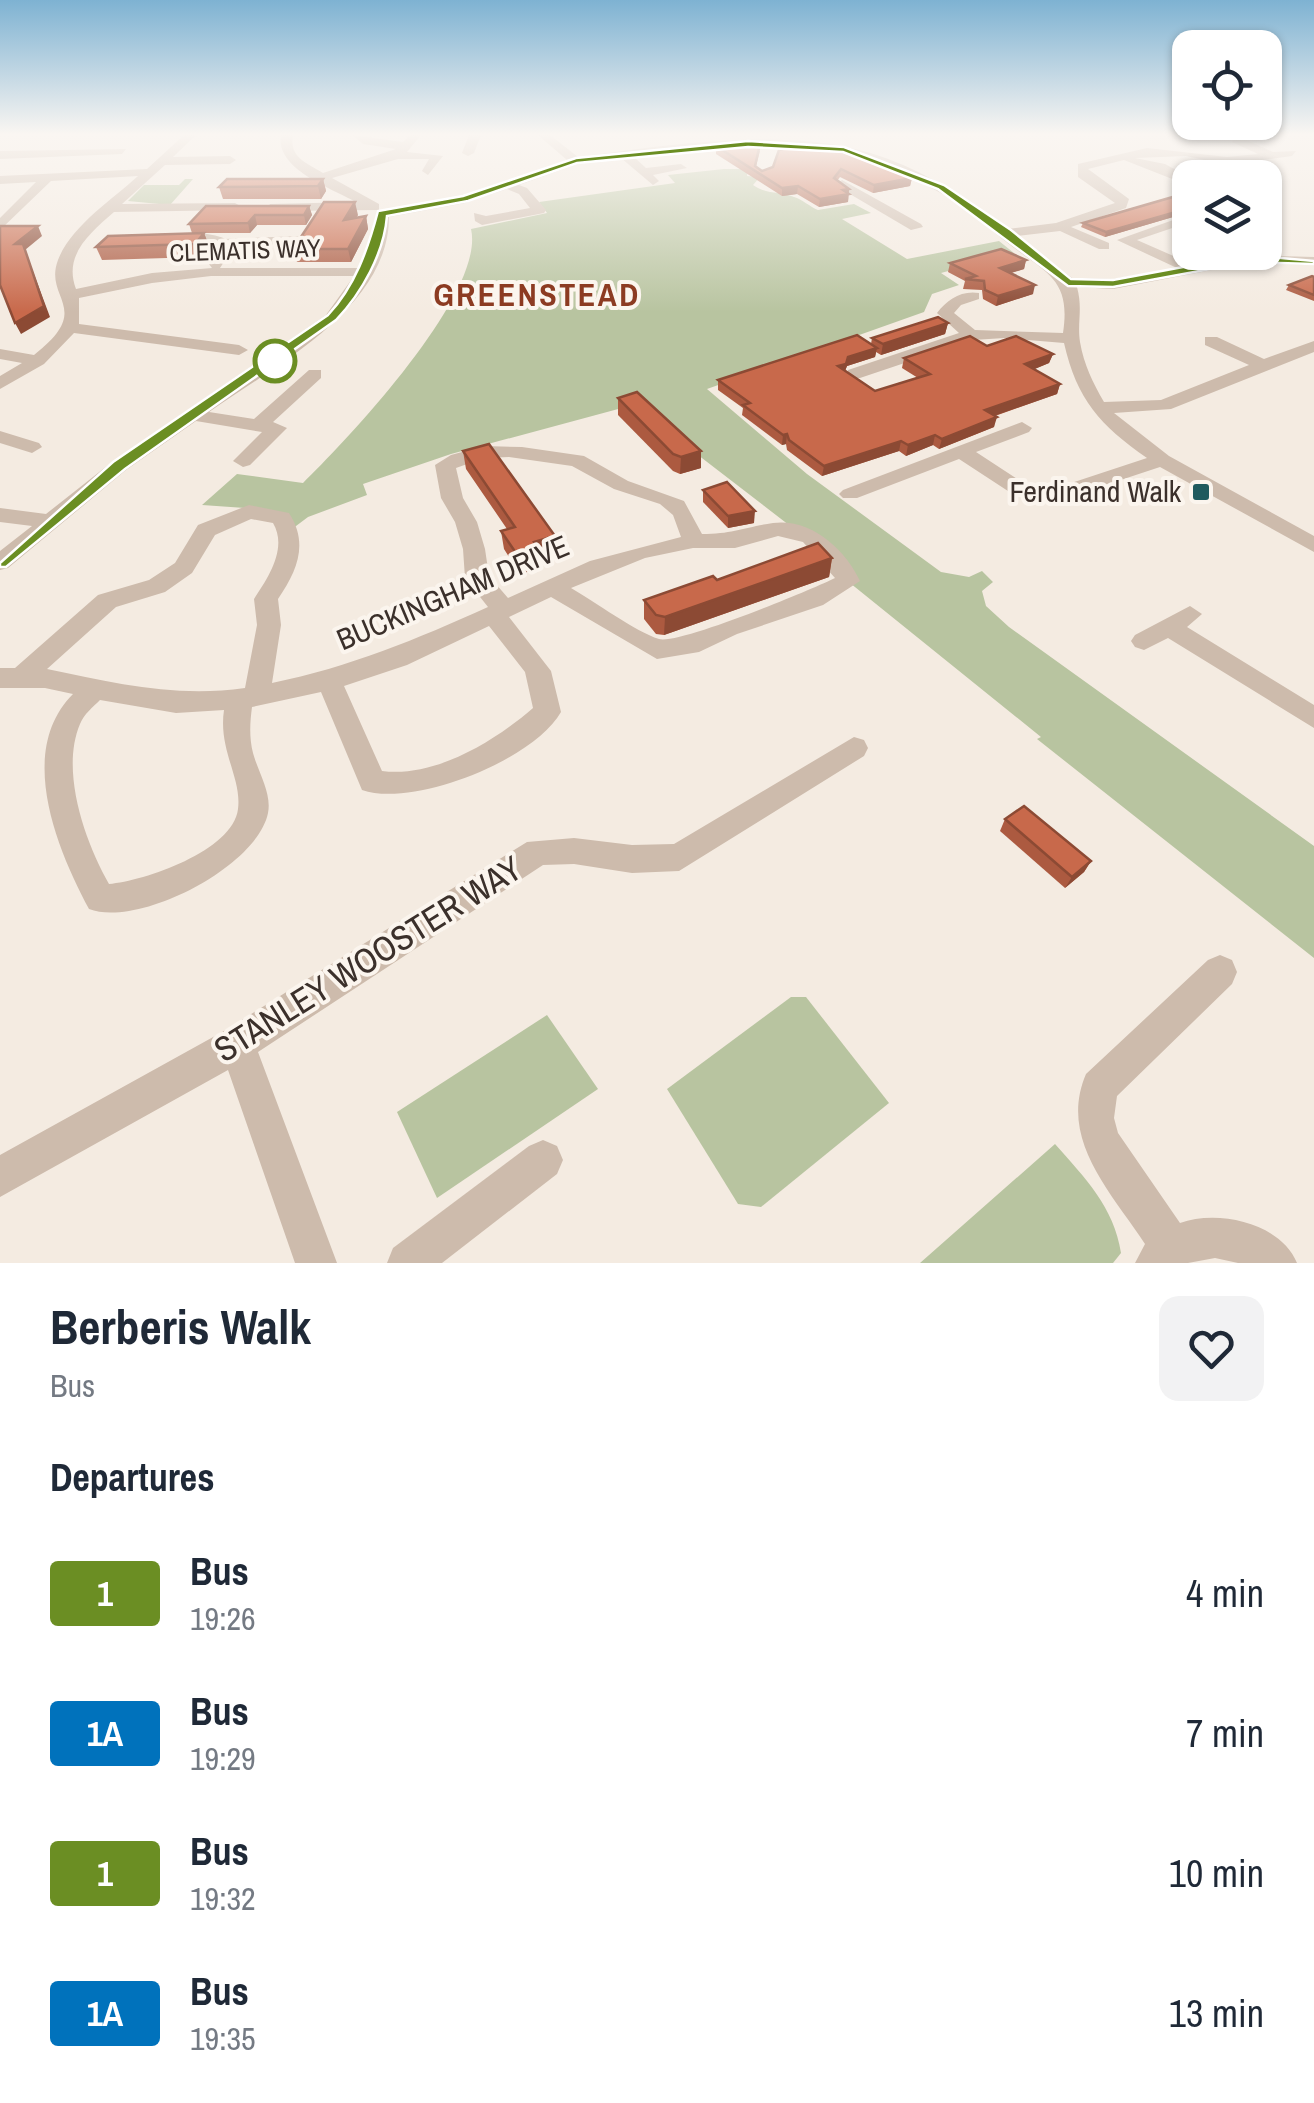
<!DOCTYPE html>
<html lang="en">
<head>
<meta charset="utf-8">
<style>
  :root { --surface:#fff; --page:#f2f2f3; --text:#1f2937; --muted:#747a83 }
  body { margin:0; font-family:"Archivo Narrow",sans-serif; background:var(--page); color:var(--text); height:100vh; display:flex; flex-direction:column; font-size:38px; white-space:nowrap }
  * { box-sizing:border-box; margin:0 }
  p { font-size:32px; color:var(--muted) }
  .icon { flex:none; width:55px; height:55px; fill:none; stroke:currentColor; stroke-width:2; stroke-linecap:round; stroke-linejoin:round }
  .map { position:relative; height:1263px; overflow:hidden }
  .drawer { display:flex; flex-direction:column; background:var(--surface); flex:1 }
  .drawer>* { flex:none }
  .badge { padding:0 20px; border-radius:8px; font-size:35px; line-height:65px }
  .buttons { position:absolute; left:1172px; top:30px; display:grid; gap:20px }
  .buttons a { display:grid; place-items:center; width:110px; height:110px; border-radius:20px; background:var(--surface); box-shadow:0 2px 8px #0004; font-size:50px }
  .map>.badge { position:absolute; translate:-50% -50%; box-shadow:0 0 0 5px #fff }
  h2 { padding:0 50px; font-size:38px; line-height:90px }
  .round { display:grid; place-items:center; flex:none; width:105px; height:105px; border-radius:20px; background:var(--page) }
  .headline { display:flex; align-items:center; justify-content:space-between; height:170px; padding:0 50px }
  h1 { font-size:48px; font-weight:700; line-height:75px }
  ul { padding:0; list-style:none }
  li { display:flex; align-items:center; gap:30px; height:140px; padding:0 50px }
  li div { flex:1 }
  li b { display:block; font-size:38px }
  li em { font-style:normal }
  li .badge { min-width:110px; font-weight:700; text-align:center }
  .map>svg:first-child { display:block }
</style>
</head>
<body>
<div class="map">
<svg width="1314" height="1263" viewBox="0 0 1314 1263">
  <rect width="100%" height="100%" fill="#f4ebe1"/>
  <!-- green -->
  <g fill="#b8c4a0">
    <path d="M724,169H748L747,176L760,177L753,185C767,195 780,191 794,197C802,199 810,207 818,210L854,204L871,213L842,219L907,259L999,241L1014,253L941,273L959,285L932,294L924,312L707,389L807,474L941,572L969,577L982,571L993,582L982,591L986,606L1009,627L1314,846V958L1037,739L1041,737L850,583L798,532L633,405L451,454L363,484L367,495L308,517L292,529L245,508L202,505L237,474L303,483C348,439 486,293 471,229L547,213L539,202L675,183L668,175Z"/>
    <polygon points="185,179 193,179 170,205 128,201 144,185 179,185"/>
    <polygon points="791,997 806,997 889,1103 761,1207 738,1204 667,1089"/>
    <polygon points="547,1015 598,1089 437,1198 397,1112"/>
    <path d="M1055,1144C1085,1178 1114,1207 1121,1253L1113,1263H920Z"/>
  </g>
  <g fill="none" stroke-linecap="round" stroke-linejoin="round">
    <!-- minor -->
    <g fill="#cdbbac" fill-rule="evenodd">
      <path d="M184,135H196L173,157L230,156L236,160L230,164L165,165L122,204L235,203L242,207L240,210L114,212C90,233 63,255 76,289L152,273L212,268L209,264L222,242H168L166,239C179,231 211,232 225,239L300,236L307,240L300,244L235,245L220,268H359L372,240L377,211L462,196L567,160L538,135H550L578,157C665,145 782,127 867,152C919,167 965,197 1007,229L1056,223L1115,203L1078,177V164L1147,148L1227,157L1258,154L1232,142L1236,135H1248L1244,139L1273,152L1296,151L1292,156L1227,165L1186,156L1135,158L1165,164L1191,178L1190,186L1124,160L1088,169L1129,199L1126,208L1071,227L1109,243V249H1099L1060,231L1017,236L1072,278L1113,279L1177,268L1117,240L1190,214V222L1137,240L1194,265L1248,255L1314,257V265L1248,263L1113,289L1077,287C1083,309 1077,322 1080,342C1084,365 1093,383 1104,402L1161,400L1249,365L1205,345V337H1217L1264,359L1314,341V352L1171,409L1114,413L1169,456L1314,536V552L1160,467L1051,503L1011,493L959,459L857,498H843L839,494L843,490L1022,422L1032,428L1029,432L976,452L1025,484L1050,490L1147,458C1100,425 1077,400 1064,343L1005,338L973,340L860,378H848V370L959,333L937,313C947,300 961,290 979,293V299L961,305L954,313L975,330L1063,333C1071,280 1048,274 1009,244C989,229 970,209 948,197C840,135 752,147 634,157L646,168L681,164L687,168L653,175L659,181L653,185L621,158L578,164L519,185L527,188L546,210L544,213L482,225L475,221L474,213L486,216L530,208L519,194L507,189L465,203L389,217C389,308 274,366 209,412L254,419L309,370H321V378L273,422L287,428L250,465L243,467L233,461L262,432L196,421L126,470L8,568L0,570V551L32,526L0,522V508L46,514L112,462L326,315L354,276H211L152,283L79,298V324L239,345L248,350L239,355L74,333L44,364L0,389V376L22,363L0,359V349L34,355C95,308 43,299 58,260C71,226 112,200 138,176L51,181L0,230V218L36,182L0,184V176L147,169Z"/>
      <path d="M281,135H293C289,158 306,162 323,173L396,149L363,144L352,135L403,142L410,135H421L407,152L443,156L428,175L422,171L429,159H398L332,178L379,204V210L275,211L268,207L270,204L356,202C331,188 275,169 281,135Z"/>
      <polygon points="469,135 481,135 474,153 468,156 462,153"/>
      <polygon points="126,149 122,154 0,159 0,151"/>
      <polygon points="842,180 921,224 923,227 911,230 838,187 836,184"/>
      <polygon points="0,431 39,443 42,447 32,453 0,443"/>
      <path d="M484,446L522,447L584,456L628,481L684,501L702,534C733,534 745,527 773,523C811,518 845,549 860,581L823,605L737,634L699,652L657,659L551,597L509,617L551,671L561,712C534,760 413,808 362,790L321,692L252,707C250,722 249,737 253,753C258,772 272,793 268,813C257,867 138,928 89,909C57,849 16,751 73,694L45,688H0V668H15L98,595L149,580L175,563L198,525L249,505L289,513C309,544 297,571 278,599L281,625L272,683C350,667 417,639 488,607L465,578L463,549L455,522L441,498L435,465L451,455ZM509,457L572,466L614,489L660,504L673,515L681,537L590,561L508,598L489,576L485,549L477,522L463,498L456,468L484,458ZM251,519L273,523C288,548 268,578 254,599L257,625L245,688C176,698 114,683 47,669L116,607L165,592L192,573L215,535ZM778,536L803,542L835,578C811,590 678,645 659,639C636,632 594,601 571,588L645,558L693,548H735ZM489,626L525,672L533,708C495,741 435,778 382,771L344,686L407,665ZM100,700L176,713L224,710C218,750 242,778 238,809C233,851 144,881 109,884C85,842 60,771 80,724C84,714 93,707 100,700Z"/>
      <polygon points="1190,606 1202,614 1187,627 1314,705 1314,728 1168,638 1144,650 1135,647 1131,641 1135,635"/>
      <polygon points="854,737 864,740 868,748 864,756 679,871 632,873 574,864 543,865 258,1052 337,1263 295,1263 228,1070 0,1197 0,1155 224,1031 527,842 574,838 632,845 674,844"/>
      <path d="M1220,955L1232,960L1237,972L1232,984L1117,1096L1114,1118L1118,1133L1180,1223C1218,1209 1281,1223 1297,1263H1238L1215,1258L1188,1263H1135L1145,1244C1111,1192 1058,1139 1086,1074L1208,960Z"/>
      <polygon points="543,1140 557,1146 563,1160 557,1174 442,1263 387,1263 393,1248 529,1146"/>
    </g>
  </g>
  <!-- wall -->
  <g fill="#ac5a40">
    <polygon points="716,146 760,151 756,166 762,171 773,167 779,150 912,178 910,186 873,193 840,177 837,181 849,189 848,202 819,207 797,194 782,196 716,154"/>
    <polygon points="323,179 326,191 321,199 223,199 219,187"/>
    <polygon points="1190,192 1190,212 1105,237 1081,227 1083,223"/>
    <polygon points="309,206 312,215 306,225 257,225 250,233 192,233 189,224"/>
    <polygon points="358,215 356,218 366,216 368,229 351,262 297,262 293,249"/>
    <polygon points="204,233 209,246 199,257 102,260 96,247"/>
    <polygon points="1026,260 1024,269 1011,273 1033,294 996,306 983,299 982,290 963,289 965,281 948,272 950,263"/>
    <polygon points="1314,277 1314,301 1286,290 1289,285"/>
    <polygon points="948,323 945,334 881,355 876,352 875,357 847,366 845,371 875,391 918,378 902,368 904,358 987,346 1053,354 1049,363 1034,369 1060,384 1057,394 995,416 994,427 939,449 933,445 906,456 899,451 822,476 787,450 786,444 782,445 742,415 743,408 718,390 718,380 871,344 872,338"/>
    <polygon points="618,398 701,468 680,474 673,471 618,415"/>
    <polygon points="463,451 555,536 557,554 540,559 541,568 520,574 504,549 501,531 507,529 466,469"/>
    <polygon points="703,490 754,523 728,528 703,502"/>
    <polygon points="832,558 829,577 664,635 656,634 644,619 644,600 717,580"/>
    <polygon points="1005,819 1091,861 1084,872 1065,888 1000,831"/>
  </g>
  <!-- shaded-wall -->
  <g fill="#8c4a34">
    <polygon points="912,178 910,186 873,193 874,185"/>
    <polygon points="323,179 326,191 321,199 318,186"/>
    <polygon points="798,186 797,194 782,196 782,188"/>
    <polygon points="849,189 848,202 819,207 820,199"/>
    <polygon points="355,202 358,215 347,233 344,220"/>
    <polygon points="309,206 312,215 306,225 304,215"/>
    <polygon points="1190,208 1190,212 1105,237 1106,232"/>
    <polygon points="255,215 257,225 250,233 248,223"/>
    <polygon points="366,216 368,229 351,262 348,249"/>
    <polygon points="38,226 42,236 25,250 50,317 21,334 15,323 15,244"/>
    <polygon points="204,233 209,246 199,257 195,244"/>
    <polygon points="1026,260 1024,269 998,277 1000,268"/>
    <polygon points="1035,285 1033,294 996,306 998,296"/>
    <polygon points="948,323 945,334 881,355 883,344"/>
    <polygon points="877,348 875,357 847,366 844,373 838,366 848,357"/>
    <polygon points="1053,354 1049,363 1023,374 1025,364"/>
    <polygon points="1060,384 1057,394 982,420 985,410"/>
    <polygon points="997,417 994,427 939,449 942,439"/>
    <polygon points="787,434 786,444 782,445 783,435"/>
    <polygon points="935,435 933,445 906,456 908,445"/>
    <polygon points="901,441 899,451 822,476 824,466"/>
    <polygon points="701,451 701,468 680,474 681,457"/>
    <polygon points="755,511 754,523 728,528 728,516"/>
    <polygon points="555,536 557,554 540,559 541,568 520,574 518,556 534,542"/>
    <polygon points="832,558 829,577 664,635 665,617"/>
    <polygon points="1091,861 1084,872 1065,888 1072,877"/>
  </g>
  <!-- building -->
  <g fill="#c8694b" stroke="#8c4a34" stroke-width="2.5">
    <polygon points="760,144 755,166 762,171 773,167 779,150 791,147 862,154 912,178 874,185 841,169 834,178 849,189 843,190 849,194 820,199 798,186 782,188 716,146"/>
    <polygon points="227,179 323,179 318,186 219,187"/>
    <polygon points="1190,192 1190,208 1106,232 1083,223"/>
    <polygon points="324,202 355,202 344,220 366,216 348,249 293,249"/>
    <polygon points="206,206 309,206 304,215 255,215 248,223 189,224"/>
    <polygon points="0,226 38,226 15,244 23,244 44,306 15,323 0,285"/>
    <polygon points="204,233 195,244 96,247 108,236"/>
    <polygon points="1001,249 1026,260 1000,268 1035,285 998,296 985,290 984,281 965,279 976,276 950,263"/>
    <polygon points="1312,276 1314,277 1314,295 1289,285"/>
    <polygon points="938,317 948,323 883,344 872,338"/>
    <polygon points="857,335 877,348 848,357 846,364 838,366 875,391 930,374 904,358 970,336 987,346 1016,336 1053,354 1025,364 1060,384 985,410 997,417 942,439 935,435 908,445 901,441 824,466 789,440 787,434 783,435 743,405 750,403 718,380"/>
    <polygon points="637,392 701,451 681,457 673,454 618,398"/>
    <polygon points="489,444 555,536 534,542 539,550 518,556 501,531 515,527 463,451"/>
    <polygon points="727,482 755,511 728,516 703,490"/>
    <polygon points="818,543 832,558 665,617 656,615 644,600 713,576 717,580"/>
    <polygon points="1024,806 1091,861 1072,877 1005,819"/>
  </g>
  <!-- sky -->
  <linearGradient id="sky" x2="0" y2="1"><stop stop-color="#7eb2d2"/><stop offset="0.43" stop-color="#faf6f2"/><stop offset="1" stop-color="#faf6f2" stop-opacity="0"/></linearGradient>
  <rect width="1314" height="312" fill="url(#sky)"/>
  <!-- line -->
  <path fill="#6b8e23" stroke="#fff" stroke-width="2.5" d="M748,141L844,147L944,185L1011,230L1071,279L1113,280L1248,255L1314,261V264L1248,262L1113,287L1068,286L938,189L843,152L748,147L577,163L468,201L387,216C384,253 362,293 336,320L125,469L6,567H0V563L113,462L328,315C355,286 368,249 378,211L463,196L576,158Z"/>
  <!-- markers -->
  <circle fill="#fff" stroke="#6b8e23" stroke-width="5" cx="275" cy="361" r="20"/>
  <rect fill="#1f5a5e" stroke="#fbf5ee" stroke-width="4" x="1191" y="482" width="20" height="20" rx="5"/>
  <g text-anchor="middle" stroke-width="8" stroke-linejoin="round" paint-order="stroke">
    <!-- far-street labels -->
    <g font-size="25" fill="#3b302b" stroke="#fbf5ee">
      <text transform="translate(245 250) rotate(-2)" y="9">CLEMATIS WAY</text>
    </g>
    <!-- poi labels -->
    <g font-size="30" fill="#3b302b" stroke="#fbf5ee" text-anchor="end">
      <text x="1181" y="502">Ferdinand Walk</text>
    </g>
    <!-- street labels -->
    <g font-size="30" fill="#3b302b" stroke="#fbf5ee">
      <text transform="translate(453 593) rotate(-23)" y="10">BUCKINGHAM DRIVE</text>
    </g>
    <!-- far-district labels -->
    <g font-size="32" font-weight="bold" letter-spacing="2.5" fill="#8c3b22" stroke="#fbf5ee">
      <text x="537" y="306">GREENSTEAD</text>
    </g>
    <!-- near-street labels -->
    <g font-size="35" fill="#3b302b" stroke="#fbf5ee">
      <text transform="translate(368 959) rotate(-32)" y="12">STANLEY WOOSTER WAY</text>
    </g>
  </g>
</svg>
<div class="buttons">
<a><svg class="icon" aria-label="locate" viewBox="0 0 24 24"><circle cx="12" cy="12" r="6"/><path d="M12 2v4M12 18v4M2 12h4M18 12h4"/></svg></a>
<a><svg class="icon" aria-label="layers" viewBox="0 0 24 24"><path d="M12 4l9 5-9 5-9-5zM3 14l9 5 9-5"/></svg></a>
</div>
</div>
<section class="drawer">
<div class="headline"><div><h1>Berberis Walk</h1><p>Bus</p></div><a class="round"><svg class="icon" aria-label="heart" viewBox="0 0 24 24"><path d="M12 20l-8-8c-3-5 5-10 8-4 3-6 11-1 8 4z"/></svg></a></div>
<h2>Departures</h2>
<ul>
<li><span class="badge" style="background:#6b8e23;color:#fff">1</span><div><b>Bus</b><p>19:26</p></div><em>4 min</em></li>
<li><span class="badge" style="background:#0072bc;color:#fff">1A</span><div><b>Bus</b><p>19:29</p></div><em>7 min</em></li>
<li><span class="badge" style="background:#6b8e23;color:#fff">1</span><div><b>Bus</b><p>19:32</p></div><em>10 min</em></li>
<li><span class="badge" style="background:#0072bc;color:#fff">1A</span><div><b>Bus</b><p>19:35</p></div><em>13 min</em></li>
</ul>
</section>
</body>
</html>
